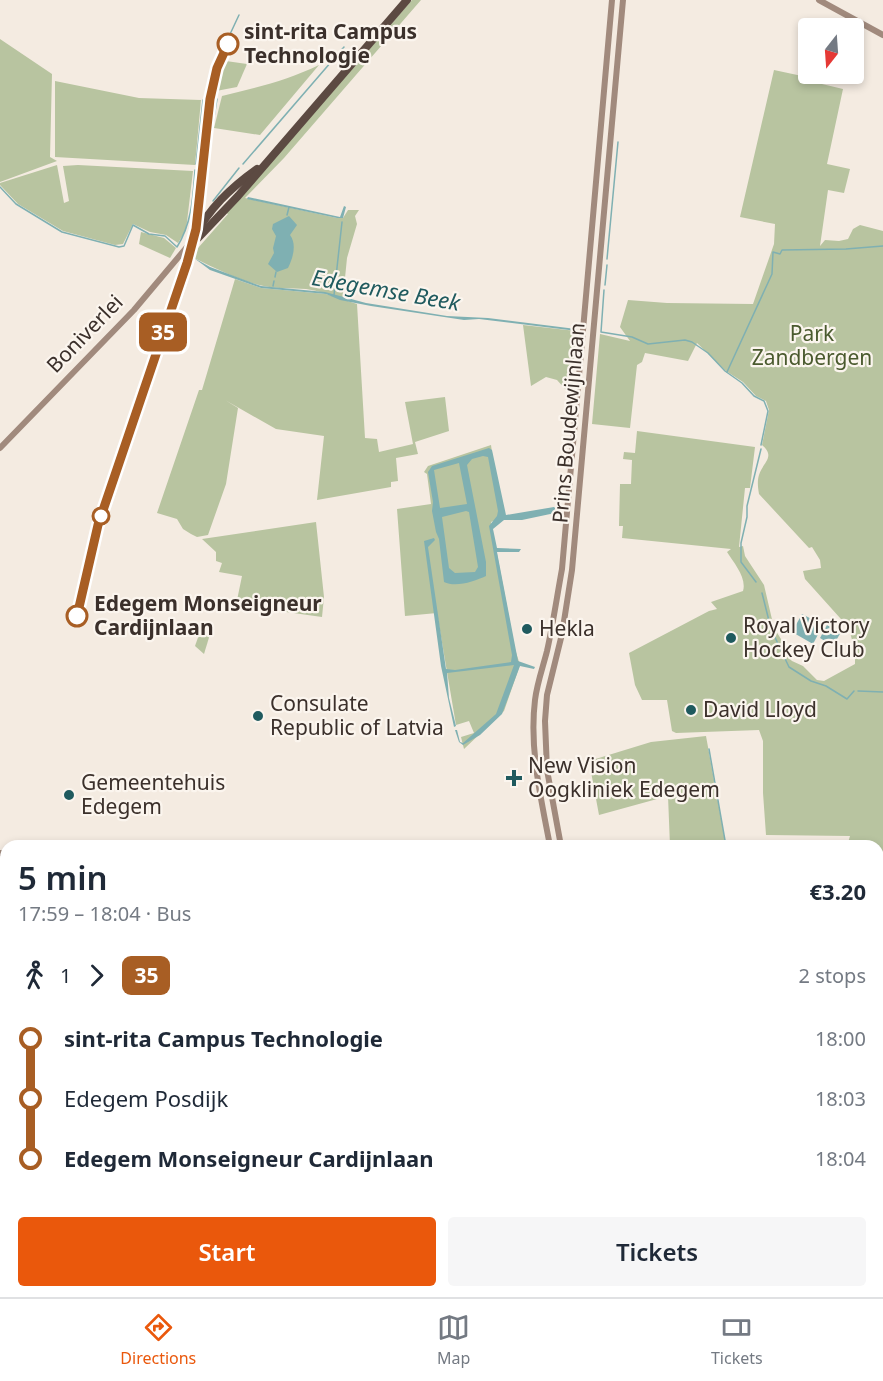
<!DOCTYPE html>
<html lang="en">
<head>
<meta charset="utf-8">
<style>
  :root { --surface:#fff; --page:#f6f6f7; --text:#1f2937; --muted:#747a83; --line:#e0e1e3; --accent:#ea580c }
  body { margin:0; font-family:"Noto Sans",sans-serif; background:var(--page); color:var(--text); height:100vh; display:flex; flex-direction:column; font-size:22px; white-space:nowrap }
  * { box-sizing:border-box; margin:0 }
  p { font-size:20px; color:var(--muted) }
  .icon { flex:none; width:33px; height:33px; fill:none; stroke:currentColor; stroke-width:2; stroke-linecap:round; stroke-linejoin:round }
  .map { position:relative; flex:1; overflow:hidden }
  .sheet { position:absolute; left:0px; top:840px; width:884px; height:458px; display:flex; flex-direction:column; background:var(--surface); border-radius:18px 18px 0 0; box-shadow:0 3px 9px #0003 }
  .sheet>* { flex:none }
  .badge { padding:0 12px; border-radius:9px; font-size:21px; line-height:39px }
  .needle { width:39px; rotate:197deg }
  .fabs { position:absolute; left:798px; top:18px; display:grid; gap:12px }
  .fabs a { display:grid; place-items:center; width:66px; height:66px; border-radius:6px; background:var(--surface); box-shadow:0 3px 9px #0003; font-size:30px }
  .map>.badge { position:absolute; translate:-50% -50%; box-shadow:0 0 0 3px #fff }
  .legs { display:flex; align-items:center; gap:9px; height:66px; padding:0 18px; font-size:20px }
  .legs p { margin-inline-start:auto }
  .summary { display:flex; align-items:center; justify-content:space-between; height:102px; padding:0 18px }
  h1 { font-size:33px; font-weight:600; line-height:45px }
  .action { display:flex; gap:12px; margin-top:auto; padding:12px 18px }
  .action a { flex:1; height:69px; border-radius:6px; background:var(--accent); color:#fff; font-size:24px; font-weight:600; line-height:69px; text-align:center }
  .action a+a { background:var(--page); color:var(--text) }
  ul { padding:0 18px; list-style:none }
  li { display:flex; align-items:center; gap:21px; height:60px; font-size:22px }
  li i { display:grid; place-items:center; width:9px; height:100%; margin:0 8px; background:currentColor }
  li i::after { content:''; width:15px; height:15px; margin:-8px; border:4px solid; border-radius:50%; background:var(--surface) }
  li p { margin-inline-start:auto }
  li:first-child i { background:linear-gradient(#0000 50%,currentColor 0) }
  li:last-child i { background:linear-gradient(currentColor 50%,#0000 0) }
  .tabs { display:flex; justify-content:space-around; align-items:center; height:84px; border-top:2px solid var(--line); background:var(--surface); font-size:16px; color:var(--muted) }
  .tabs a { display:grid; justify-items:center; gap:3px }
  .tabs .active { color:var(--accent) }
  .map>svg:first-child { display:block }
</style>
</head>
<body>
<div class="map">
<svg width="883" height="1297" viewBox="0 0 883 1297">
  <rect width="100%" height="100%" fill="#f4ebe1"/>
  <!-- green -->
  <g fill="#b8c4a0">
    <path d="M412,0H421L284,158L245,198L337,218H343L348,210H359L355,216L357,224L347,258L343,298C331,295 319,291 306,289C291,288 275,289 259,285C237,279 214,268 194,258L198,248L228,214L226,213Z"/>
    <polygon points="0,39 52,74 50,157 57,161 0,182"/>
    <polygon points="226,61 247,64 237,87 216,91"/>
    <path d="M319,65L260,135L214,128L222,96C256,88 288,80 319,65Z"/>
    <path d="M774,70L802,76L801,79L843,89L827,164L850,169L844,193L828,190L820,246L825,240L839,241L848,239L853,229L860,225L883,231V876L878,875V846H847L850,836L766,835L763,793V741L759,730L676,733L672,731L667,700H642L635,685L629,653L709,611L717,609L711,602L743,591C747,578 734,563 727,552L731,549L622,538L623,526H619L620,484H631L632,460L623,459L624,452L635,453L637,431L755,447L750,488H745L739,547L743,546L745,556L764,585L774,628L781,639L787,656L792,661L803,666L817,680L824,681L855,664V652L849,628L805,579L803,571L821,568L820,560L812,547L809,548L759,494C758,488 757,481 759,475C763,462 776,457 762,445L769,410L766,401L756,396L743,382L726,371L697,343L688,361L645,353L642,362L637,365L630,428L592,424L600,334L630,341L620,327L628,300L667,303L753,304L774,244L775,224L740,217Z"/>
    <polygon points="55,81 139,98 201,100 195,165 55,157"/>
    <polygon points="57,165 64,203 69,201 63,166 78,165 193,171 186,230 178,243 166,235 150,232 133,224 123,244 115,245 63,231 18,204 0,185 0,183"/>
    <polygon points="141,232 164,238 176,248 170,258 139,244"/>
    <polygon points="235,279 261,288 326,294 357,304 365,438 377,439 379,452 413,444 405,402 445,397 449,431 415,442 418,454 396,458 398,481 391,482 391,487 317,500 324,436 276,429 225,400 238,408 226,484 208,535 197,537 191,534 183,529 177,519 157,513 199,390 202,390"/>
    <polygon points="523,325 576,331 571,390 566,390 557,380 546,377 531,386"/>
    <polygon points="491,445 501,518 491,522 515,649 520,665 504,711 464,749 461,737 474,733 469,721 456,725 437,613 405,616 397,509 431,504 427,474 424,472 428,466"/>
    <polygon points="316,522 324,597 322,617 236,605 242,576 219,572 222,563 216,561 216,552 202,539"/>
    <polygon points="201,629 211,631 204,654 195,646"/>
    <polygon points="706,736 726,846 670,846 668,796 599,815 589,761 651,742"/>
    <polygon points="138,1292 175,1292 176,1297 120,1297"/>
    <polygon points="179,1292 436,1292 435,1297 180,1297"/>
  </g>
  <!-- water -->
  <g fill="#7fb0b2" fill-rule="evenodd">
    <polygon points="248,197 340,217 344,206 346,207 343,218 337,218 247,199"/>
    <path d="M289,216L297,225L290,235C297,244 293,258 288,268L277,272L268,264L274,253L273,248L276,236L272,229L273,224Z"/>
    <polygon points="194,258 210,267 261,286 325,292 366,303 447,316 488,318 576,329 577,331 479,319 464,320 371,306 340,300 326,294 261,288 210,270"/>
    <path d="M489,448L492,450L506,515L554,507L557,510L555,513L522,520H504L493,529L497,548L521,549L519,552H497L518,661L535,667L534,669L520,666L502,714L480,735L463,745L459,742L455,730H457L460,742L463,743L496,714L514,665L447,673L449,698L456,726L454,727L441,666L424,541L434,538L435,540L428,547L446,669L455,670L511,662L512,655L489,526L497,516L498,511L488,457L483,456L472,459L467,465L486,562V576C475,581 456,588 444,582L439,539L436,532L432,511L433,502L428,472L432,466ZM459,463L467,504L440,508L434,470ZM466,511L469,512L478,567L475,572L455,573L449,568L442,517Z"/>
    <polygon points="802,614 823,625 813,644 792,632"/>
    <polygon points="827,625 841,632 833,646 820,638"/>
  </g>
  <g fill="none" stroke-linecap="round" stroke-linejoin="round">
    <!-- stream -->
    <g stroke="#7fb0b2" stroke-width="1.5">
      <polyline points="217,62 239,15"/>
      <polyline points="211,136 217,99"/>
      <polyline points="196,164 203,100"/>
      <polyline points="243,164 344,47"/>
      <path d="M0,187L16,204L62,232L119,247L124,246L133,225L149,234L165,236L177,247C192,223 193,197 195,170"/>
      <polyline points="213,201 239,168"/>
      <polyline points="287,215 289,207"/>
      <polyline points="607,259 618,142"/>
      <polyline points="275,277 276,272"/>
      <polyline points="605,285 607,265"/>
      <polyline points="273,286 274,281"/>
      <polyline points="604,290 601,332 632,337 648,344 685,340 692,342 708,353 725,371 742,383 754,396 764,401 768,411 761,445"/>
      <polyline points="334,295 342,222"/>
      <polyline points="727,372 772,274 773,252 780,254 782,250 846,249 883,246"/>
      <polyline points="756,582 741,562 741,543 747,517 747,506 761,449"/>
      <polyline points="762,593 771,629 789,667 811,681 826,686 847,699 854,691"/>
      <polyline points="858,691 883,692"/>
      <polyline points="709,749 726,846"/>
    </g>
    <!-- secondary -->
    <g stroke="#a18a7d" stroke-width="6">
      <polyline points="819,0 883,35"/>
      <polyline points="0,448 134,310 192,241"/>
      <path d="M550,846C541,798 529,749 535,700C537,683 543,667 547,651C553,624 557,596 562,569L612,0"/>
      <polyline points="561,846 547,770 545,721 547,695 562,634 572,570 623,0"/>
      <polyline points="0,853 6,854"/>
      <polyline points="0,886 6,906"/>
      <polyline points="878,1144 883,1145"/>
      <polyline points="0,1157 6,1137"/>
      <polyline points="572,1297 572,1292"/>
      <polyline points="583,1297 583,1292"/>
    </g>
    <!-- highway -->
    <g stroke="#5c4a42" stroke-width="8">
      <path d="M193,238C210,208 229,189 257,169"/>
      <polyline points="192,241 198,238 238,196 407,0"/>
    </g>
  </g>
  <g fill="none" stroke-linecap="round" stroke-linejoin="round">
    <defs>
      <polyline id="line-1" points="77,616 98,525 187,263 196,229 210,99 217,68 228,44"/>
    </defs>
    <!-- line-1 casing -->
    <use href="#line-1" stroke="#fff" stroke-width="14"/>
    <!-- line-1 -->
    <use href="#line-1" stroke="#a85e24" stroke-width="9"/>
  </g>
  <!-- markers -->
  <g fill="#fff" stroke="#a85e24" stroke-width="3">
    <circle cx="228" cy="44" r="10"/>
    <circle cx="101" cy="516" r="8"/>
    <circle cx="77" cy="616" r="10"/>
  </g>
  <g fill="#1f5a5e" stroke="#fbf5ee" stroke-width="2">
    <circle cx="527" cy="629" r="6"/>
    <circle cx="731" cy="638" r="6"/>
    <circle cx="691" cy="710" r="6"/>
    <circle cx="258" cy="716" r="6"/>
    <path d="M511 769h6v6h6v6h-6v6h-6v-6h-6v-6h6z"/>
    <circle cx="69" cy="795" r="6"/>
  </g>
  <g text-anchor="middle" stroke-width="4.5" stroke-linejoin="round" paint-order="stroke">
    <!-- stop labels -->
    <g font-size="21" font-weight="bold" fill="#3b302b" stroke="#fbf5ee" text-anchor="start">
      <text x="244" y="39">sint-rita Campus<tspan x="244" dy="24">Technologie</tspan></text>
      <text x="94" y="611">Edegem Monseigneur<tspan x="94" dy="24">Cardijnlaan</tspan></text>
    </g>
    <!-- street labels -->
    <g font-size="21" fill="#3b302b" stroke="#fbf5ee">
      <text transform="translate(85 334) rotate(-46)" y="7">Boniverlei</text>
      <text transform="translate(569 423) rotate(-85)" y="7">Prins Boudewijnlaan</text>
    </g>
    <!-- park labels -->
    <g font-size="21" fill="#4a5a2e" stroke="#fbf5ee">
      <text x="812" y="341">Park<tspan x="812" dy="24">Zandbergen</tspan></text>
    </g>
    <!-- poi labels -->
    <g font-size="21" fill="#3b302b" stroke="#fbf5ee" text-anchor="start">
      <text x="743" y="633">Royal Victory<tspan x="743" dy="24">Hockey Club</tspan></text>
      <text x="539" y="636">Hekla</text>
      <text x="270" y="711">Consulate<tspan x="270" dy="24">Republic of Latvia</tspan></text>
      <text x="703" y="717">David Lloyd</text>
      <text x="528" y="773">New Vision<tspan x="528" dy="24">Oogkliniek Edegem</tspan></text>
      <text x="81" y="790">Gemeentehuis<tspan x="81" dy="24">Edegem</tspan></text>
    </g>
    <!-- water labels -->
    <g font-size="22" font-style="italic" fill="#1f5a5e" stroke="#fbf5ee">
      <text transform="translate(386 290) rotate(10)" y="8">Edegemse Beek</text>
    </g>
  </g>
</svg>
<div class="fabs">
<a><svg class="needle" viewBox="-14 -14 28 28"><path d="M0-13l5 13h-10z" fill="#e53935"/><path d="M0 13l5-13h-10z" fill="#747a83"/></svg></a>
</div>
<b class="badge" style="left:163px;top:332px;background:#a85e24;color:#fff">35</b>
<section class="sheet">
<div class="summary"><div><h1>5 min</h1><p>17:59 – 18:04 · Bus</p></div><b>€3.20</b></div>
<div class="legs"><svg class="icon" aria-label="walk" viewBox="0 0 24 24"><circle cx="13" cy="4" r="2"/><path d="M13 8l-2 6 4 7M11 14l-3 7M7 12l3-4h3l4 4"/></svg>1<svg class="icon" aria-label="forward" viewBox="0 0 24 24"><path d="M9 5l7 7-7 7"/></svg><b class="badge" style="background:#a85e24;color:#fff">35</b><p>2 stops</p></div>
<ul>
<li><i style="color:#a85e24"></i><b>sint-rita Campus Technologie</b><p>18:00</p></li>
<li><i style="color:#a85e24"></i><span>Edegem Posdijk</span><p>18:03</p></li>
<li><i style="color:#a85e24"></i><b>Edegem Monseigneur Cardijnlaan</b><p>18:04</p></li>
</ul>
<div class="action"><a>Start</a><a>Tickets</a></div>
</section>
</div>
<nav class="tabs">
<a class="active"><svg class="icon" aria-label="directions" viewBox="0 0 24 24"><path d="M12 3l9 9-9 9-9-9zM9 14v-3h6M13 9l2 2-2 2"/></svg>Directions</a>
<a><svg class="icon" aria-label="map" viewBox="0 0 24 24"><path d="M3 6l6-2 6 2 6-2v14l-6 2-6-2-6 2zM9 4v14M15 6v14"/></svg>Map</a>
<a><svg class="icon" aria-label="tickets" viewBox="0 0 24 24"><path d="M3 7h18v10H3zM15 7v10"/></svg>Tickets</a>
</nav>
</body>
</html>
